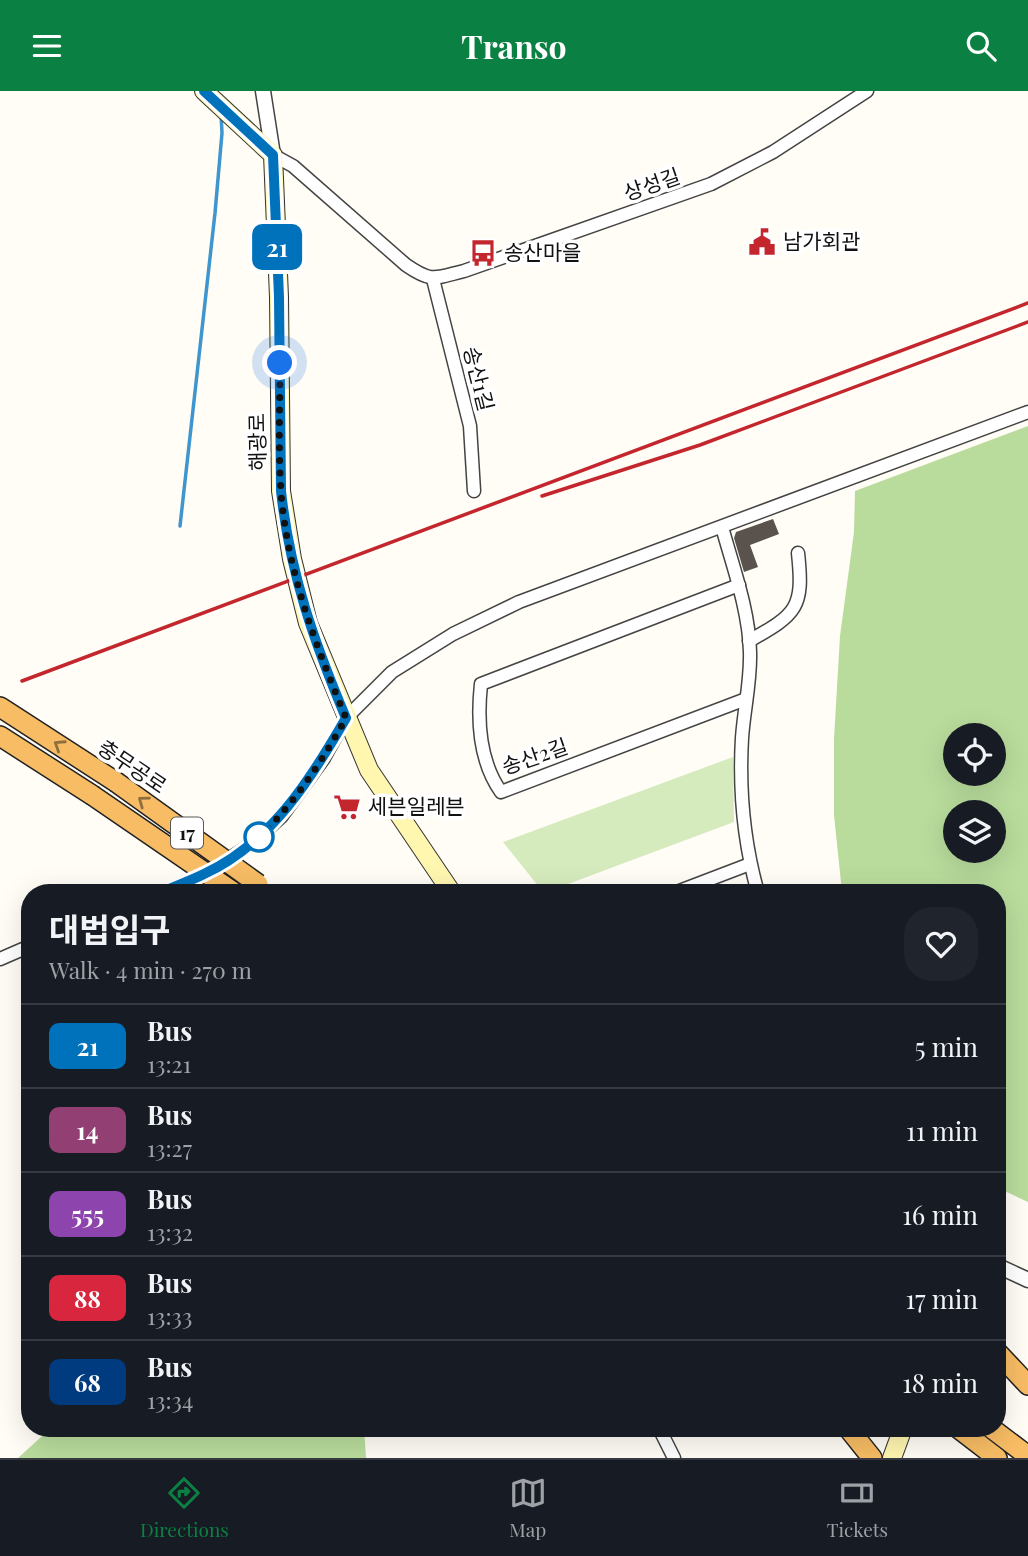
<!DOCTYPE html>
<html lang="en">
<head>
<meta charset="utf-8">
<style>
  :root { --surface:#171b24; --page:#20242c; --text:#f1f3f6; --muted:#9ea1a6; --line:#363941; --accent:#0b8043 }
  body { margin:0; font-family:"Playfair Display","Noto Sans KR",serif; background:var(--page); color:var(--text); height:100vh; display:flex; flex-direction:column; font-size:26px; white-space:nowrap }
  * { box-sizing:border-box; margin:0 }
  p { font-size:23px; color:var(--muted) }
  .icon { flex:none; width:38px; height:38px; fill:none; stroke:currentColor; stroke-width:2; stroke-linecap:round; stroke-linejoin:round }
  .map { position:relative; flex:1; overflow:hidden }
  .panel { position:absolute; left:21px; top:793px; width:985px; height:553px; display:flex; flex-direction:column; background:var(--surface); border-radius:28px; box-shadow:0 7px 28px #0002 }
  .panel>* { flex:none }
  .badge { padding:0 14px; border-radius:10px; font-size:24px; line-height:46px }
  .buttons { position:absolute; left:943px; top:632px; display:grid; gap:14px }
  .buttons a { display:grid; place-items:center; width:63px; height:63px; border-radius:50%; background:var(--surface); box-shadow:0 7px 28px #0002; font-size:35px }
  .you { position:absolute; width:35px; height:35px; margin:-18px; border:5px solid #fff; border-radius:50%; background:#1a73e8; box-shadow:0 0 0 10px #1a73e833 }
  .map>.badge { position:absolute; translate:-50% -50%; box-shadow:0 0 0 4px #fff }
  .round { display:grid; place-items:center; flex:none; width:74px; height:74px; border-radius:28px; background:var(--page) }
  .head { display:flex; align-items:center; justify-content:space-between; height:119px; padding:0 28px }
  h1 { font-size:33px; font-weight:700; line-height:52px }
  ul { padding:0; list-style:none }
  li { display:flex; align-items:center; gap:21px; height:84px; padding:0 28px; border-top:2px solid var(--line) }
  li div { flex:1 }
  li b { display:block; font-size:26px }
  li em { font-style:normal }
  li .badge { min-width:77px; font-weight:700; text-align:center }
  header { display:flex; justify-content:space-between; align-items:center; height:91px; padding:0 28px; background:var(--accent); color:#fff; font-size:32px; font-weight:700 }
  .tab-bar { display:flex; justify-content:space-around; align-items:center; height:98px; border-top:2px solid var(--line); background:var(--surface); font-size:19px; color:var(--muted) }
  .tab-bar a { display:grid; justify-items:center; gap:4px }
  .tab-bar .active { color:var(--accent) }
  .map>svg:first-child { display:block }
</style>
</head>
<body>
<header><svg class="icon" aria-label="menu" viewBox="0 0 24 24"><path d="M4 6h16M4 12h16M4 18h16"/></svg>Transo<svg class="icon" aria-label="search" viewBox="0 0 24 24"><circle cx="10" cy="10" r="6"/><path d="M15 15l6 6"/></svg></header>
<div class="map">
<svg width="1028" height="1367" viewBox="0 0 1028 1367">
  <rect width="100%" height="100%" fill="#fffdf5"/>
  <!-- green -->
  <polygon fill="#d5ebbd" points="733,666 734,731 568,793 550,801 543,801 503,751"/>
  <!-- forest -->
  <g fill="#b9dc9c" fill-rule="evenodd">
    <path d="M1028,335V1111L998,1097V802L842,801L834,724V648L840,545L854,441L855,400ZM956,644H994V682H956ZM956,721H994V760H956Z"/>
    <polygon points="51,1337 364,1337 366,1367 18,1367"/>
  </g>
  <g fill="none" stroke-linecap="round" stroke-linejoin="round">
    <!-- stream -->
    <polyline stroke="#3f96cf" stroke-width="3.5" points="180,435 215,122 222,42 221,23"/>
  </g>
  <!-- building -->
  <polygon fill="#5a524d" points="773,428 779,443 750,454 758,476 744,481 734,447 736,441"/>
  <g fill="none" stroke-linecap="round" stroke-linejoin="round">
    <defs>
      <g id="minor">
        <path d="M273,64L293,75L406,174C432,192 435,187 464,180L711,93L773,61L867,0"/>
        <polyline points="433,188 470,335 474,400"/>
        <path d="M722,436C733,476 749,519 750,561C751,590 744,618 742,647C739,698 744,752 758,802"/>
        <path d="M739,494L481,593C477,630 479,670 501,701L746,608"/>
        <path d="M749,550C797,523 804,517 798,462"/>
        <polyline points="160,802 206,783 250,754 281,726 324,667 346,627 392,581 453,543 519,511 1028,321"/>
        <polyline points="674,802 750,773"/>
        <polyline points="0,868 30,855"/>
        <polyline points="659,1337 674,1367"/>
      </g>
      <g id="tertiary">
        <polyline points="263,0 273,64"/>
        <polyline points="998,1175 1028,1189"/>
      </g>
      <g id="secondary">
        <polyline points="204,0 273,64 279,206 281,400 292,468 308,532 369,679 452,802"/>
        <polyline points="892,1367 903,1337"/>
      </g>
      <g id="trunk">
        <polyline points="0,616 116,691"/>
        <polyline points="0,645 92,704"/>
        <polyline points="998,1262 1028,1294"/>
        <polyline points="848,1337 872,1367"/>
        <polyline points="958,1337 997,1367"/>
        <polyline points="991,1337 1028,1365"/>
      </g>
    </defs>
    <!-- minor casing -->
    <use href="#minor" stroke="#444" stroke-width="15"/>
    <!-- tertiary casing -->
    <use href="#tertiary" stroke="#444" stroke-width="17"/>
    <!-- secondary casing -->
    <use href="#secondary" stroke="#333" stroke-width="20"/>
    <!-- trunk casing -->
    <use href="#trunk" stroke="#222" stroke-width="22"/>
    <!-- minor -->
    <use href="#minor" stroke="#fff" stroke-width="12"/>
    <!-- tertiary -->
    <use href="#tertiary" stroke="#fff" stroke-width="14"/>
    <!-- secondary -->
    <use href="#secondary" stroke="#fff6b0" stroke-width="18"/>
    <!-- trunk -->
    <use href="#trunk" stroke="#f7bc64" stroke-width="19"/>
    <!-- rail -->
    <g stroke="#c4262e" stroke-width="3.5">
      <polyline points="542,405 700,354 1028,231"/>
      <polyline points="22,590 1028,212"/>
    </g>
    <defs>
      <g id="trunk-bridge">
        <polyline points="116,691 258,793"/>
        <polyline points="92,704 235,802"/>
      </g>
    </defs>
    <!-- trunk-bridge casing -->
    <use href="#trunk-bridge" stroke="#222" stroke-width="22" stroke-linecap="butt"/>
    <!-- trunk-bridge -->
    <use href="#trunk-bridge" stroke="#f7bc64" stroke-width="19"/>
  </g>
  <!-- one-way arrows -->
  <defs><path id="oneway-chevron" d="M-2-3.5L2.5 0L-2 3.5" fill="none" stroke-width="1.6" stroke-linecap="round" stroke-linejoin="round" transform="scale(1.75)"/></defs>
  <g stroke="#906f3f">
    <use href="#oneway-chevron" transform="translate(59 654) rotate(-147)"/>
    <use href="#oneway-chevron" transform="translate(143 710) rotate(-144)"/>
  </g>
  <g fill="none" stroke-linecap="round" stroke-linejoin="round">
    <defs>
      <path id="line" d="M160,802C175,795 190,790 204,783C271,752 311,688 346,627C314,551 290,483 281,400L279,206L273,64L204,0"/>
    </defs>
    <!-- line casing -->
    <use href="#line" stroke="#fff" stroke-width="16"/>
    <!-- line -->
    <use href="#line" stroke="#0072bc" stroke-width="10"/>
    <!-- walk -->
    <path stroke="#111" stroke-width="7" stroke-dasharray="0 12.6" d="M259,746C295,712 322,670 346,627C316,555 287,480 281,401C278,358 280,315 280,272"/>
  </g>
  <!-- icons -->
  <defs>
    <symbol id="civic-bare" viewBox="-9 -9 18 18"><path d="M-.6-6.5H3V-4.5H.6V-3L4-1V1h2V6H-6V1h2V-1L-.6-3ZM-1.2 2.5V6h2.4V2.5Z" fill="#c4262e" stroke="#fff" stroke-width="2.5" paint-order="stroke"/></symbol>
    <symbol id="bus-bare" viewBox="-9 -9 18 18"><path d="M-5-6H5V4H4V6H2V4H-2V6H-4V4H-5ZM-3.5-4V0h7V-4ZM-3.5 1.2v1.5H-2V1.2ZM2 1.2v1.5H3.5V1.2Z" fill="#c4262e" stroke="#fff" stroke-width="2.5" paint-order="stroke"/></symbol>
    <symbol id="supermarket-bare" viewBox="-9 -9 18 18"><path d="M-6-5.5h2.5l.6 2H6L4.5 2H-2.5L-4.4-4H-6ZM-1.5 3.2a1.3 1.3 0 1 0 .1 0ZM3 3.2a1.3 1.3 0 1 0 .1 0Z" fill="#c4262e" stroke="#fff" stroke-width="2.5" paint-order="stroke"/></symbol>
  </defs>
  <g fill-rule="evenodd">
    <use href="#civic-bare" x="743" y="132" width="38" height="38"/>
    <use href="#bus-bare" x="464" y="143" width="38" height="38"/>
    <use href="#supermarket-bare" x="328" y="697" width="38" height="38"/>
  </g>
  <!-- markers -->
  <circle fill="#fff" stroke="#0072bc" stroke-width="3.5" cx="259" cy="746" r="14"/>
  <g text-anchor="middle" stroke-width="7" stroke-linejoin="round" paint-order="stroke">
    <!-- shield labels -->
    <rect fill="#fff" stroke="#585858" stroke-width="2" x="171" y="726.5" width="32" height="31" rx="5"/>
    <g font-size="19" font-weight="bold" fill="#111">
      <text x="187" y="749">17</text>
    </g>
    <!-- street labels -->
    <g font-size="21" fill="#111" stroke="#fff">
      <text transform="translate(652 94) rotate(-19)" y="7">상성길</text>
      <text transform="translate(478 288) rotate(76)" y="7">송산1길</text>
      <text transform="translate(258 351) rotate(-91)" y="7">해광로</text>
      <text transform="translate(535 666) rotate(-19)" y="7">송산2길</text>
      <text transform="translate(132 676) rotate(34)" y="7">충무공로</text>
    </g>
    <!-- poi labels -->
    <g font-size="21" fill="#111" stroke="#fff" text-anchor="start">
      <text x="783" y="158">남가회관</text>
      <text x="504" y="169">송산마을</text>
      <text x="368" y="723">세븐일레븐</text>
    </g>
  </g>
</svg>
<div class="buttons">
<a><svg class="icon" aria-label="locate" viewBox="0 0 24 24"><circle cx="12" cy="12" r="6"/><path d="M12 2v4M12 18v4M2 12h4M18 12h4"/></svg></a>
<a><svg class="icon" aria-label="layers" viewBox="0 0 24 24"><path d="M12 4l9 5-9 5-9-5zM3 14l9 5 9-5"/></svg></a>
</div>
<div class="you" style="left:280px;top:272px"></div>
<b class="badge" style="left:277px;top:156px;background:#0072bc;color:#fff">21</b>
<section class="panel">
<div class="head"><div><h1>대법입구</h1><p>Walk · 4 min · 270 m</p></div><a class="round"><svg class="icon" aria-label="heart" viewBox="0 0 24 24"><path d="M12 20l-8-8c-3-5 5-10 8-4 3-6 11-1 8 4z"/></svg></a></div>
<ul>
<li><span class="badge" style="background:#0072bc;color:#fff">21</span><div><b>Bus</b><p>13:21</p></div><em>5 min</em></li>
<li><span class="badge" style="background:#923f73;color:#fff">14</span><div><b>Bus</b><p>13:27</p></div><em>11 min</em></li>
<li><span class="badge" style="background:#8e44ad;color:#fff">555</span><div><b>Bus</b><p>13:32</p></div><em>16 min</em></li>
<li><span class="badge" style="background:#d7263d;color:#fff">88</span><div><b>Bus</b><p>13:33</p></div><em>17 min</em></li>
<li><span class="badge" style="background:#003b80;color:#fff">68</span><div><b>Bus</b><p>13:34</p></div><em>18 min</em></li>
</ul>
</section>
</div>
<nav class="tab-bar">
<a class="active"><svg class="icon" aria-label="directions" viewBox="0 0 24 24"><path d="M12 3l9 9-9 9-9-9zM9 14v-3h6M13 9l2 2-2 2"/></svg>Directions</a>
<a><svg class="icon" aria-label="map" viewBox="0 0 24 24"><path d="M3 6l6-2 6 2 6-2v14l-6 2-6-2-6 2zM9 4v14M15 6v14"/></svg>Map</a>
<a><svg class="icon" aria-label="tickets" viewBox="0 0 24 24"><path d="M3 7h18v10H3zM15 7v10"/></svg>Tickets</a>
</nav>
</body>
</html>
